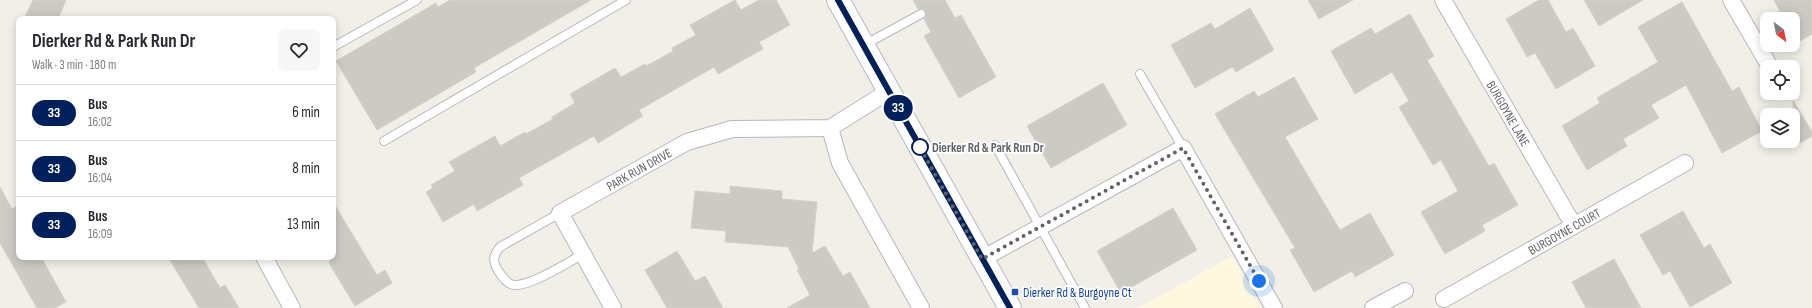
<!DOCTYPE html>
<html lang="en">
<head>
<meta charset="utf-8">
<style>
  :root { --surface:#fff; --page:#f7f7f7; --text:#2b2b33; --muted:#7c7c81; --line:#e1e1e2 }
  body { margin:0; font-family:"Sofia Sans Condensed",sans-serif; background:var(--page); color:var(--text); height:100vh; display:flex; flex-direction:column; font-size:15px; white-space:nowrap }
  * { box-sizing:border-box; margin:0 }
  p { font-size:13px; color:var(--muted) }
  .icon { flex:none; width:22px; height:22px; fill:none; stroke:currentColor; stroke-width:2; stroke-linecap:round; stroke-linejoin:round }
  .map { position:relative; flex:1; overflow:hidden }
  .drawer { position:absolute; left:16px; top:16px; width:320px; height:244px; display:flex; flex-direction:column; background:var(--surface); border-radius:8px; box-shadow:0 2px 10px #0003 }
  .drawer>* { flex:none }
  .badge { padding:0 8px; border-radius:13px; font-size:14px; line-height:26px }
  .needle { width:26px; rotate:148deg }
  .controls { position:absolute; left:1760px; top:12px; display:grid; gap:8px }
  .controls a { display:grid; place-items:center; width:40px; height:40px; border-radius:8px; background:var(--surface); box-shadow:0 2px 10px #0003; font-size:20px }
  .you { position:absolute; width:20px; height:20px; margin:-10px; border:3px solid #fff; border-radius:50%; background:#1a73e8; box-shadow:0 0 0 6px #1a73e833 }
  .map>.badge { position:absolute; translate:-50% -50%; box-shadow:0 0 0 2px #fff }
  .round { display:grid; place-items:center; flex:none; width:42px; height:42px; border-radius:8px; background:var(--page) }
  .headline { display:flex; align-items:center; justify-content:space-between; height:68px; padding:0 16px }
  h1 { font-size:19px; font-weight:700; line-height:30px }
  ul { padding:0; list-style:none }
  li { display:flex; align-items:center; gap:12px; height:56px; padding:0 16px; border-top:1px solid var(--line) }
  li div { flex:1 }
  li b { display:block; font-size:15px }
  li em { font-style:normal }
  li .badge { min-width:44px; font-weight:700; text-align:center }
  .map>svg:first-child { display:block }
</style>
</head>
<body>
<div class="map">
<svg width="1812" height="308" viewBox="0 0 1812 308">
  <rect width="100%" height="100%" fill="#f1efe8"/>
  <!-- commercial -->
  <polygon fill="#fef7e0" points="1232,256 1261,308 1138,308"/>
  <!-- building -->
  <g fill="#cccac5" stroke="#d6d1c6">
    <polygon points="33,0 66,0 58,19 24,19"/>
    <polygon points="450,0 591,0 474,68 476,72 377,130 336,61 436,3 438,7"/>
    <polygon points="735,0 741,10 759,0 776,0 790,25 759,42 763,49 718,74 714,67 639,110 643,116 598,143 594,136 519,178 523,185 477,211 474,204 443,222 426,192 433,188 431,185 455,171 449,162 495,136 500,146 525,132 526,134 553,119 552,117 575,103 570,94 615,68 621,77 645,64 646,66 659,59 673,51 672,48 696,35 690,25"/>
    <polygon points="913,0 945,0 955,18 961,15 996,77 959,98 924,36 931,32 924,19 926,17 926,12 924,9 918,9"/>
    <polygon points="1308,0 1353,0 1319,19"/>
    <polygon points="1539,0 1548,0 1566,32 1573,28 1595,66 1556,89 1535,53 1527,57 1506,19"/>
    <polygon points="1584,0 1643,0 1599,26"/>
    <polygon points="1774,0 1812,0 1812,34 1793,45 1793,19 1784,19"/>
    <polygon points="1682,2 1732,91 1739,87 1762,131 1722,153 1686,85 1651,105 1659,118 1623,139 1627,146 1587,170 1562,126 1600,103 1597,98 1658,62 1638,27"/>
    <polygon points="1250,8 1274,50 1236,72 1232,67 1195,88 1171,45 1211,23 1215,29"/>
    <polygon points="1410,14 1434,56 1427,60 1489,166 1494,163 1518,205 1482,225 1485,231 1445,254 1421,212 1458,191 1441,160 1433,165 1399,107 1409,101 1392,72 1355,94 1331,51 1371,28 1375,34"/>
    <polygon points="1294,77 1318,119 1285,137 1340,230 1370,213 1394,255 1355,277 1352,271 1314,292 1290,250 1295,248 1215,114 1254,91 1258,97"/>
    <polygon points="1103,83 1127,125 1051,168 1027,126"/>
    <polygon points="1793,100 1812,132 1812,136 1793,147"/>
    <polygon points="730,186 782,191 782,199 817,202 812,253 825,246 843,276 850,272 870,308 787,308 810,295 797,270 799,269 788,247 725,242 726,231 691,228 695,191 730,194"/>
    <polygon points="0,187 12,209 19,205 19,257 41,257 66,302 55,308 37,308 0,243"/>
    <polygon points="333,202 377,275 385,270 392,283 355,306 329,263 331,257 333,257"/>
    <polygon points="1173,208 1197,250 1121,293 1097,251"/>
    <polygon points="1683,211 1704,248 1710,244 1732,283 1690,307 1670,271 1663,275 1640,235"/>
    <polygon points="677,251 695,281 705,276 723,308 667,308 645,270"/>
    <polygon points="168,257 202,257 220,288 225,285 239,308 199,308"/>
    <polygon points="1614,259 1641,308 1586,308 1572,282"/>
  </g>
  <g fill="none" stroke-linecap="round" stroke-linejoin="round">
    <defs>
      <g id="lane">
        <polyline points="864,45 921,14"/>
        <polyline points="333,47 417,0"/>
        <polyline points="1140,74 1183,148"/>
        <polyline points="384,141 626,0"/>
        <polyline points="995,145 1085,308"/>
        <path d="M560,213L500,247C494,254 492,260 497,269C501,275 507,285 515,285C531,286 569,262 583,254"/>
      </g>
      <g id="street">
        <path id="s1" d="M1443,0L1574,226"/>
        <polyline points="1731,0 1770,67"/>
        <polyline points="830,128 840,163 921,308"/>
        <polyline points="264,257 292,308"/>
        <polyline points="982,259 1183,148 1274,308"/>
        <path id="s2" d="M1444,299L1685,163"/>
        <path id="s3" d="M613,308L560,213L687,142L732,129L830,128L889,91"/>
        <polyline points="1373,308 1405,291"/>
      </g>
      <polyline id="secondary" points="838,0 1010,308"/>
    </defs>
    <!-- lane casing -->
    <use href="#lane" stroke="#b5b8bc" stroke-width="10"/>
    <!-- street casing -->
    <use href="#street" stroke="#b5b8bc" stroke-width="18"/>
    <!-- secondary casing -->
    <use href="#secondary" stroke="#b6babf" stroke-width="24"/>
    <!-- lane -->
    <use href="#lane" stroke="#fff" stroke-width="8"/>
    <!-- street -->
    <use href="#street" stroke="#fff" stroke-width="16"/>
    <!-- secondary -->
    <use href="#secondary" stroke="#fff" stroke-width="22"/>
  </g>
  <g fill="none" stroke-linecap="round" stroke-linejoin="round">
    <defs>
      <polyline id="line" points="838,0 1010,308"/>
    </defs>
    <!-- line casing -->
    <use href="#line" stroke="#fff" stroke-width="9"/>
    <!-- line -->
    <use href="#line" stroke="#00205b" stroke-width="6"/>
    <!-- walk -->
    <polyline stroke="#5f6368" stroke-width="4" stroke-dasharray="0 7.2" points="920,147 917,142 982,259 1183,148 1259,281"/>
  </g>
  <!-- markers -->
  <circle fill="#fff" stroke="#00205b" stroke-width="2" cx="920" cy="147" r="8"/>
  <rect fill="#1a4fb4" stroke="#fff" stroke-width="1.5" x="1011" y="288" width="8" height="8" rx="2"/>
  <g text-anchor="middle" stroke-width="3.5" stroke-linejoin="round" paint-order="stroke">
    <!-- street labels -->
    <g font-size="13" fill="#5f6368" stroke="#fff">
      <text dy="5" stroke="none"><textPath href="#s1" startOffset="131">BURGOYNE LANE</textPath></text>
      <text dy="5" stroke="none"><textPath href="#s3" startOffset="199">PARK RUN DRIVE</textPath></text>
      <text dy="5" stroke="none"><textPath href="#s2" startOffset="138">BURGOYNE COURT</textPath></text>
    </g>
    <!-- stop labels -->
    <g font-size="13" font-weight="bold" fill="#5f6368" stroke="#fff" text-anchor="start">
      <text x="932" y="152">Dierker Rd &amp; Park Run Dr</text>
    </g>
    <!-- transit labels -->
    <g font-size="13" fill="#164399" stroke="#fff" text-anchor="start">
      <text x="1023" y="297">Dierker Rd &amp; Burgoyne Ct</text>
    </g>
  </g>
</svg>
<div class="controls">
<a><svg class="needle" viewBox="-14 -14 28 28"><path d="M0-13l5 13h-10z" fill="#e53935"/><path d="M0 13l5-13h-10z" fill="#7c7c81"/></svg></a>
<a><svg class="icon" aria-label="locate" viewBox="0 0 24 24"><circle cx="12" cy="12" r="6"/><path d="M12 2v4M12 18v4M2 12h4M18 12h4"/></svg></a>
<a><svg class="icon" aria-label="layers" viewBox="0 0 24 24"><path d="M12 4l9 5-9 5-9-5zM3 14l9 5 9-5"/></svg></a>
</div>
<div class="you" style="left:1259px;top:281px"></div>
<b class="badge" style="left:898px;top:108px;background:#00205b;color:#fff">33</b>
<section class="drawer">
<div class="headline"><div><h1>Dierker Rd &amp; Park Run Dr</h1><p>Walk · 3 min · 180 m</p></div><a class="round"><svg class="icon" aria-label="heart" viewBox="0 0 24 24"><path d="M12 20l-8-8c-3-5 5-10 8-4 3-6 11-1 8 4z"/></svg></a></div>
<ul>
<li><span class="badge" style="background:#00205b;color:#fff">33</span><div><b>Bus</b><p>16:02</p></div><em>6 min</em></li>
<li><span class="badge" style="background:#00205b;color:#fff">33</span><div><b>Bus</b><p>16:04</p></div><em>8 min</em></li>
<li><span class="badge" style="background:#00205b;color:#fff">33</span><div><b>Bus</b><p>16:09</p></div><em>13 min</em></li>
</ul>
</section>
</div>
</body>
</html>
